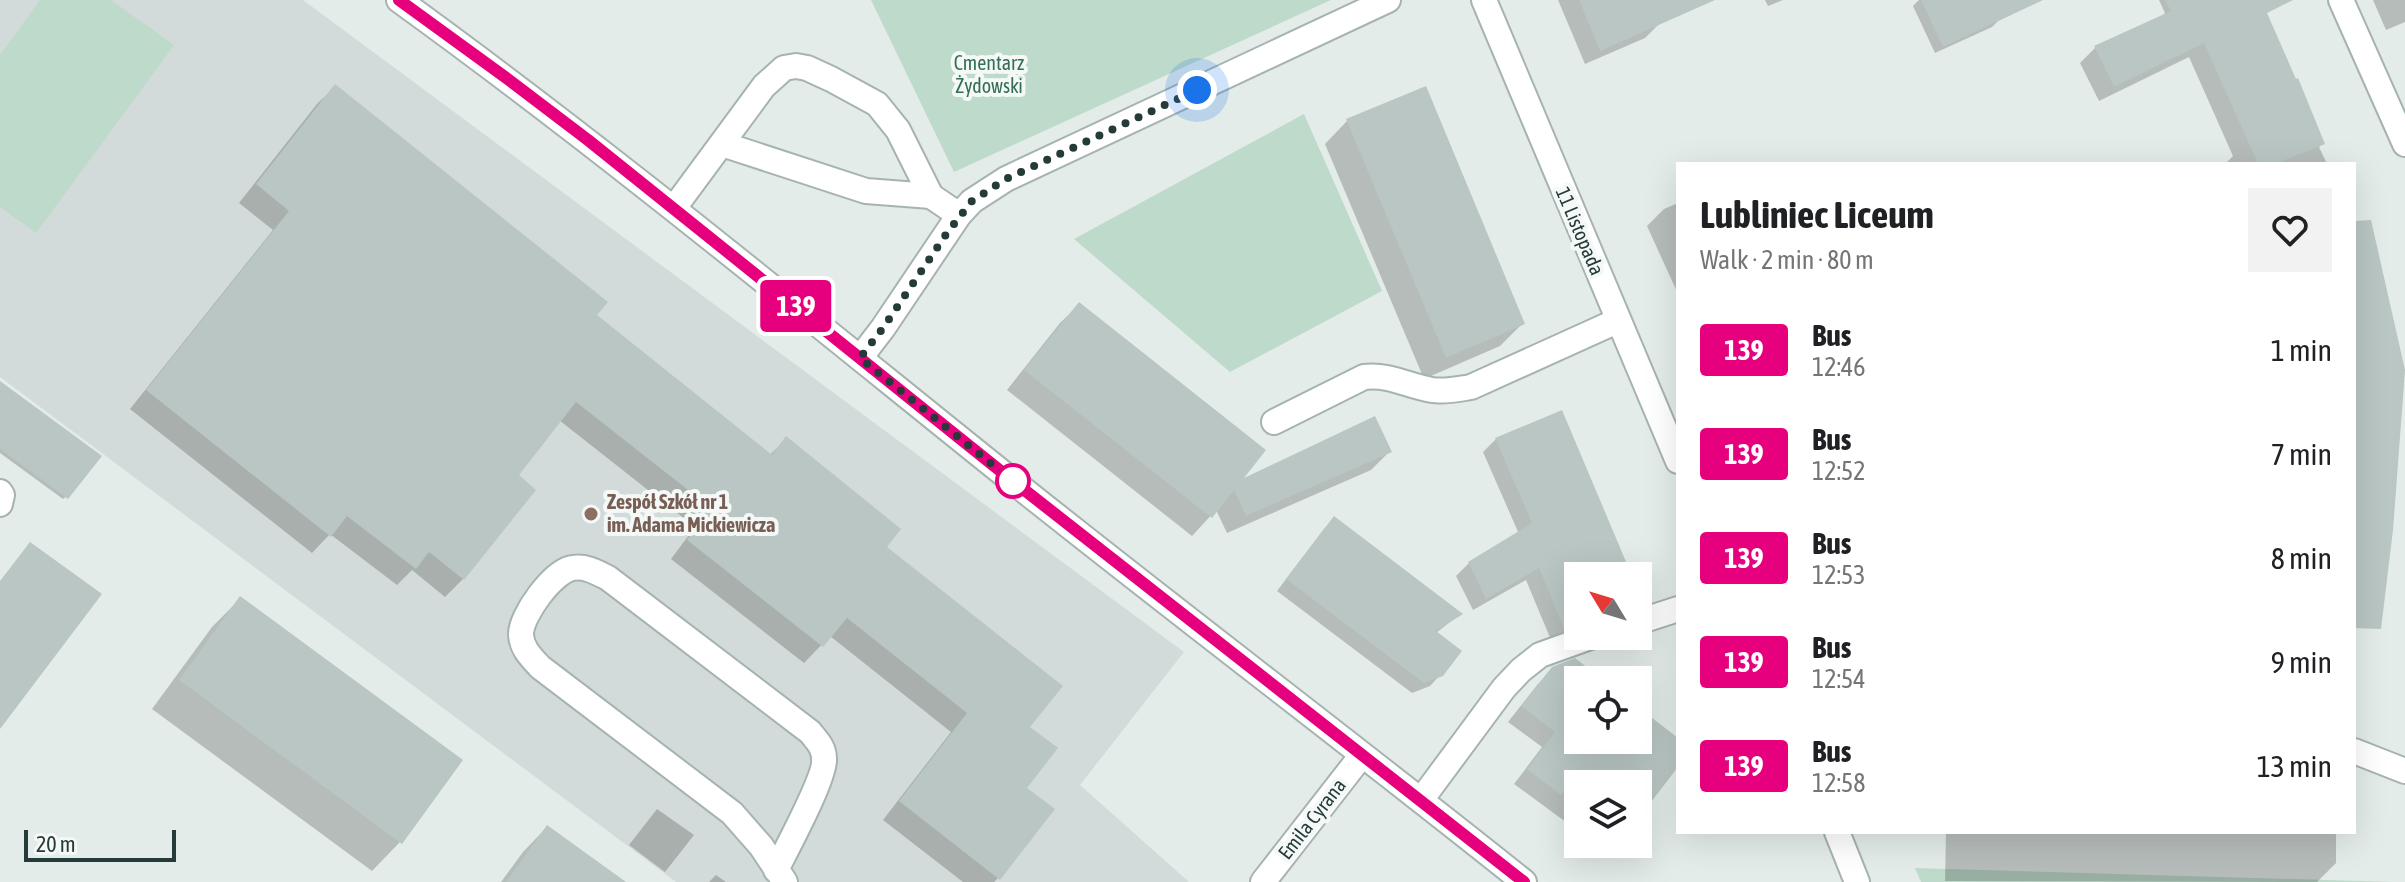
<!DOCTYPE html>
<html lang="en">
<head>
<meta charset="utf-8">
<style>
  :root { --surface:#fff; --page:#f2f2f2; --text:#202124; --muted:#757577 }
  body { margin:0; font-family:"Asap Condensed",sans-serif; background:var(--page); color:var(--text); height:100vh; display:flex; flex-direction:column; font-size:30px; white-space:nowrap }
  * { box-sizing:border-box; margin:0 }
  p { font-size:26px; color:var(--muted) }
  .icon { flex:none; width:44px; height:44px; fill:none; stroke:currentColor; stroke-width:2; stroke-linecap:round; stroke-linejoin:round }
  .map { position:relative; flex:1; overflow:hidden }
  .drawer { position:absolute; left:1676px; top:162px; width:680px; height:672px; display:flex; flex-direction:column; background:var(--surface); border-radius:0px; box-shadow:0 8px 32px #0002 }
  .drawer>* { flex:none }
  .badge { padding:0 16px; border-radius:6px; font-size:28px; line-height:52px }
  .needle { width:52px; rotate:308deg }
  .controls { position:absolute; left:1564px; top:562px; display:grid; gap:16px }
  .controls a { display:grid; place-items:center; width:88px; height:88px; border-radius:0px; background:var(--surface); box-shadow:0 8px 32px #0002; font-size:40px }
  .scale { position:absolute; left:24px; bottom:20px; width:152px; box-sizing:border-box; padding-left:8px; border:4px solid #253b39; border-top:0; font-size:22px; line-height:28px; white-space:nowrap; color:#253b39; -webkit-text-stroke:6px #f4f8f7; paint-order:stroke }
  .you { position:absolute; width:40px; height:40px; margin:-20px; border:6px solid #fff; border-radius:50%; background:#1a73e8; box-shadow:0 0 0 12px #1a73e833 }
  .map>.badge { position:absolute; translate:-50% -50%; box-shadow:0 0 0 4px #fff }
  .round { display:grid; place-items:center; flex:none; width:84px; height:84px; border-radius:0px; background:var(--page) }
  .head { display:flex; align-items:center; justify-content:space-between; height:136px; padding:0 24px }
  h1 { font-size:38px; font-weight:700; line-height:60px }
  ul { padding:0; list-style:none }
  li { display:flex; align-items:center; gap:24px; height:104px; padding:0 24px }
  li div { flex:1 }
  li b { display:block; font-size:30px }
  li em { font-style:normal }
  li .badge { min-width:88px; font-weight:700; text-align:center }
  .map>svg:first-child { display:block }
</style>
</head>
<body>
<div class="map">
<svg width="2405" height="882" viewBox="0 0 2405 882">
  <rect width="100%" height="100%" fill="#e3ece9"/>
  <!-- built -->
  <polygon fill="#d2dbd9" points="0,0 303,0 1184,652 1080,785 1189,882 676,882 0,377"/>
  <!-- green -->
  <g fill="#bedacb">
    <polygon points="40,0 111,0 174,45 36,233 0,207 0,55"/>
    <polygon points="871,0 1331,0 954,172"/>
    <polygon points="1304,114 1382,291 1230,372 1074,239"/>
    <polygon points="1915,868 2394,882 1921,882"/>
  </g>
  <!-- shadow -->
  <g fill="#0003">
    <polygon points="1558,0 1653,0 1660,23 1645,38 1585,64"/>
    <polygon points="1765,0 1783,0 1768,6"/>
    <polygon points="1919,0 1989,0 1999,20 1992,27 1935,53 1913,6"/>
    <polygon points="2159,0 2259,0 2323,143 2319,147 2327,164 2225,164 2233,156 2189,57 2099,101 2080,63 2095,48 2160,18 2165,13"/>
    <polygon points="2373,0 2405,0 2405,22 2386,30"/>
    <polygon points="335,87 595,315 769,456 786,439 884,547 1027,727 1024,788 998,878 994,882 963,882 883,820 951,732 830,636 804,663 671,559 695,527 559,420 516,475 463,579 445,597 412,570 397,585 330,534 312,553 130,409 273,230 239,203 317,104"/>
    <polygon points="1347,121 1523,323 1500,346 1424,379 1325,144"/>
    <polygon points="1678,203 1678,294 1647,226 1664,209"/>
    <polygon points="1079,305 1237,484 1389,452 1371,470 1227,533 1216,510 1192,536 1007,390 1060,323"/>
    <polygon points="0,383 71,492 63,499 0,453"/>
    <polygon points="1496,439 1630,576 1578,576 1578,629 1551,640 1526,580 1473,610 1456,576 1469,563 1519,534 1483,452"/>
    <polygon points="1335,518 1460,614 1436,633 1441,674 1430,686 1412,693 1277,591 1324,529"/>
    <polygon points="240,599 400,842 372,871 152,709 212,627"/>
    <polygon points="1553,668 1591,680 1578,680 1578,740 1638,740 1638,709 1678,740 1678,764 1638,816 1638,784 1578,784 1578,831 1514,784 1542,747 1508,722 1538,684"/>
    <polygon points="657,809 694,835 665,872 629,845"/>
    <polygon points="547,827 611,882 501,882 523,852"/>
    <polygon points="1946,832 2336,832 2336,863 2317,882 1945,881"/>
    <polygon points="1595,844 1615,844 1607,852"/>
    <polygon points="716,875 726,882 709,882"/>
  </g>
  <!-- building -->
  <g fill="#b9c6c3">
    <polygon points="1579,0 1715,0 1600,51"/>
    <polygon points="1921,0 2043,0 1943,47"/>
    <polygon points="2165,0 2293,0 2267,13 2296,79 2298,78 2325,144 2275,164 2258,164 2204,43 2114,87 2094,46 2171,11"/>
    <polygon points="335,84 608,302 597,315 772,455 786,436 901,529 887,547 1063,686 1030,727 1058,748 1027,788 1055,809 1000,880 899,801 967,713 847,618 823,647 687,540 711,508 576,402 519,475 536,490 464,580 429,552 416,569 347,516 331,537 146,390 289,211 256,184"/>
    <polygon points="1426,86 1525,324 1446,358 1346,119"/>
    <polygon points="2371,220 2405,370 2393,530 2381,629 2354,628 2354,221"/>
    <polygon points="1079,302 1266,450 1244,478 1375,416 1392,452 1246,516 1234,490 1212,518 1024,370"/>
    <polygon points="0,381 102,456 68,499 0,449"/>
    <polygon points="1562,410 1632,576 1578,576 1578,623 1564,629 1539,568 1486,599 1468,562 1532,523 1495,438"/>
    <polygon points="1334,516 1463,614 1436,631 1462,651 1443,676 1424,683 1286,579"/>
    <polygon points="30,542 102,594 0,729 0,581"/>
    <polygon points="240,596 463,760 402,844 179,680"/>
    <polygon points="1575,658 1603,680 1578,680 1578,740 1638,740 1638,707 1678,738 1678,767 1638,819 1638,784 1578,784 1578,796 1567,787 1561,795 1527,769 1555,732 1521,706 1552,667"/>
    <polygon points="547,825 626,882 506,882"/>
  </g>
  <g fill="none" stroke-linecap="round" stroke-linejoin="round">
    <defs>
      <g id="minor">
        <path d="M399,0C609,152 808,317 1010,479C1180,615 1354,746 1524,882"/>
        <polyline points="1484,0 1678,461"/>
        <polyline points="2341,0 2405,144"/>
        <polyline points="722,144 866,191 931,196"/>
        <polyline points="674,208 764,86 784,68 796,66 807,68 831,79 877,104 898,130 931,196 959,215"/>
        <polyline points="860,358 883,328 959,215 972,201 1006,179 1388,0"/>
        <path d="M1274,422L1364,377C1390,374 1408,386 1432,390C1445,392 1458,389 1471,387L1617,321"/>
        <polyline points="0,492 2,495 0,504"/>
        <polyline points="1638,622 1678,609"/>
        <polyline points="2354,751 2405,771"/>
        <polyline points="1421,800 1504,688 1521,670 1540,655 1593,636"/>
        <polyline points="1837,832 1857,882"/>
        <path d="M776,870C786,850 826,776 824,759C824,747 817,741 810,732L608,578C596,572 586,566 573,568C554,570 520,616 521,635C522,649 531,657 540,667L732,813L761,846L785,882"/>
        <polyline points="1263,882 1362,755"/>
      </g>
    </defs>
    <!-- minor casing -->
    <use href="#minor" stroke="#a6b3b1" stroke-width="28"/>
    <!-- minor -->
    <use href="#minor" stroke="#fff" stroke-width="24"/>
  </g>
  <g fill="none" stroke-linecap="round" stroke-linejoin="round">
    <defs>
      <polyline id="line" points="399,0 509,80 588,140 1013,481 1524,882"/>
    </defs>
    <!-- line casing -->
    <use href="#line" stroke="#fff" stroke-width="18"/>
    <!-- line -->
    <use href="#line" stroke="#e6007e" stroke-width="12"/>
    <!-- walk -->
    <polyline stroke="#253b39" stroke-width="8" stroke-dasharray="0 14.4" points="1013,481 860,358 883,328 947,233 972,201 1006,179 1197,90"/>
  </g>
  <!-- markers -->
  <circle fill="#fff" stroke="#e6007e" stroke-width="4" cx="1013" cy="481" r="16"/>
  <circle fill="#8d6e63" stroke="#f4f8f7" stroke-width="3" cx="591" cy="514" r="8"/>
  <g text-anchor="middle" stroke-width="8" stroke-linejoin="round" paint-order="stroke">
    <!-- park labels -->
    <g font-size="20" fill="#336e55" stroke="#f4f8f7">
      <text x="989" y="70">Cmentarz<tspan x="989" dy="23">Żydowski</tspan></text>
    </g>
    <!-- street labels -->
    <g font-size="20" fill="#253b39" stroke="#f4f8f7">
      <text transform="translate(1580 231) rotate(67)" y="7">11 Listopada</text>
      <text transform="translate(1312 819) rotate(-52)" y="7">Emila Cyrana</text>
    </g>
    <!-- education labels -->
    <g font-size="20" font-weight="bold" fill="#785e54" stroke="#f4f8f7" text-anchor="start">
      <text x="607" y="509">Zespół Szkół nr 1<tspan x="607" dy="23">im. Adama Mickiewicza</tspan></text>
    </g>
  </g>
</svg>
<div class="controls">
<a><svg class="needle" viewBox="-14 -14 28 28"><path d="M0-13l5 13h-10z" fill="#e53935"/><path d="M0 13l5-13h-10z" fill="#757577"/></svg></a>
<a><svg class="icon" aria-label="locate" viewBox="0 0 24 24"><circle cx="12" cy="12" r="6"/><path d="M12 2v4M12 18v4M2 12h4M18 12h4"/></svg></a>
<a><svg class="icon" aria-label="layers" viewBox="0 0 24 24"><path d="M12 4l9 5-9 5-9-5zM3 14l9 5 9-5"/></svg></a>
</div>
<div class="scale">20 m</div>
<div class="you" style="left:1197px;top:90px"></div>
<b class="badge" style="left:796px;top:306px;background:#e6007e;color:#fff">139</b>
<section class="drawer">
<div class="head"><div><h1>Lubliniec Liceum</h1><p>Walk · 2 min · 80 m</p></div><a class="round"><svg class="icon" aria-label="heart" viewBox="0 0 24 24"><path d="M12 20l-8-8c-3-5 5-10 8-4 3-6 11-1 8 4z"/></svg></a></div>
<ul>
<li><span class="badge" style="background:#e6007e;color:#fff">139</span><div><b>Bus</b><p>12:46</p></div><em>1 min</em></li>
<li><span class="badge" style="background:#e6007e;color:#fff">139</span><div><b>Bus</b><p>12:52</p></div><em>7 min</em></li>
<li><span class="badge" style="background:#e6007e;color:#fff">139</span><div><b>Bus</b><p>12:53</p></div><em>8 min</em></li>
<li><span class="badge" style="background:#e6007e;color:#fff">139</span><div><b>Bus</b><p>12:54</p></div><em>9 min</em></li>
<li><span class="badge" style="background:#e6007e;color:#fff">139</span><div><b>Bus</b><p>12:58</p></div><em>13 min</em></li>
</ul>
</section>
</div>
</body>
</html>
